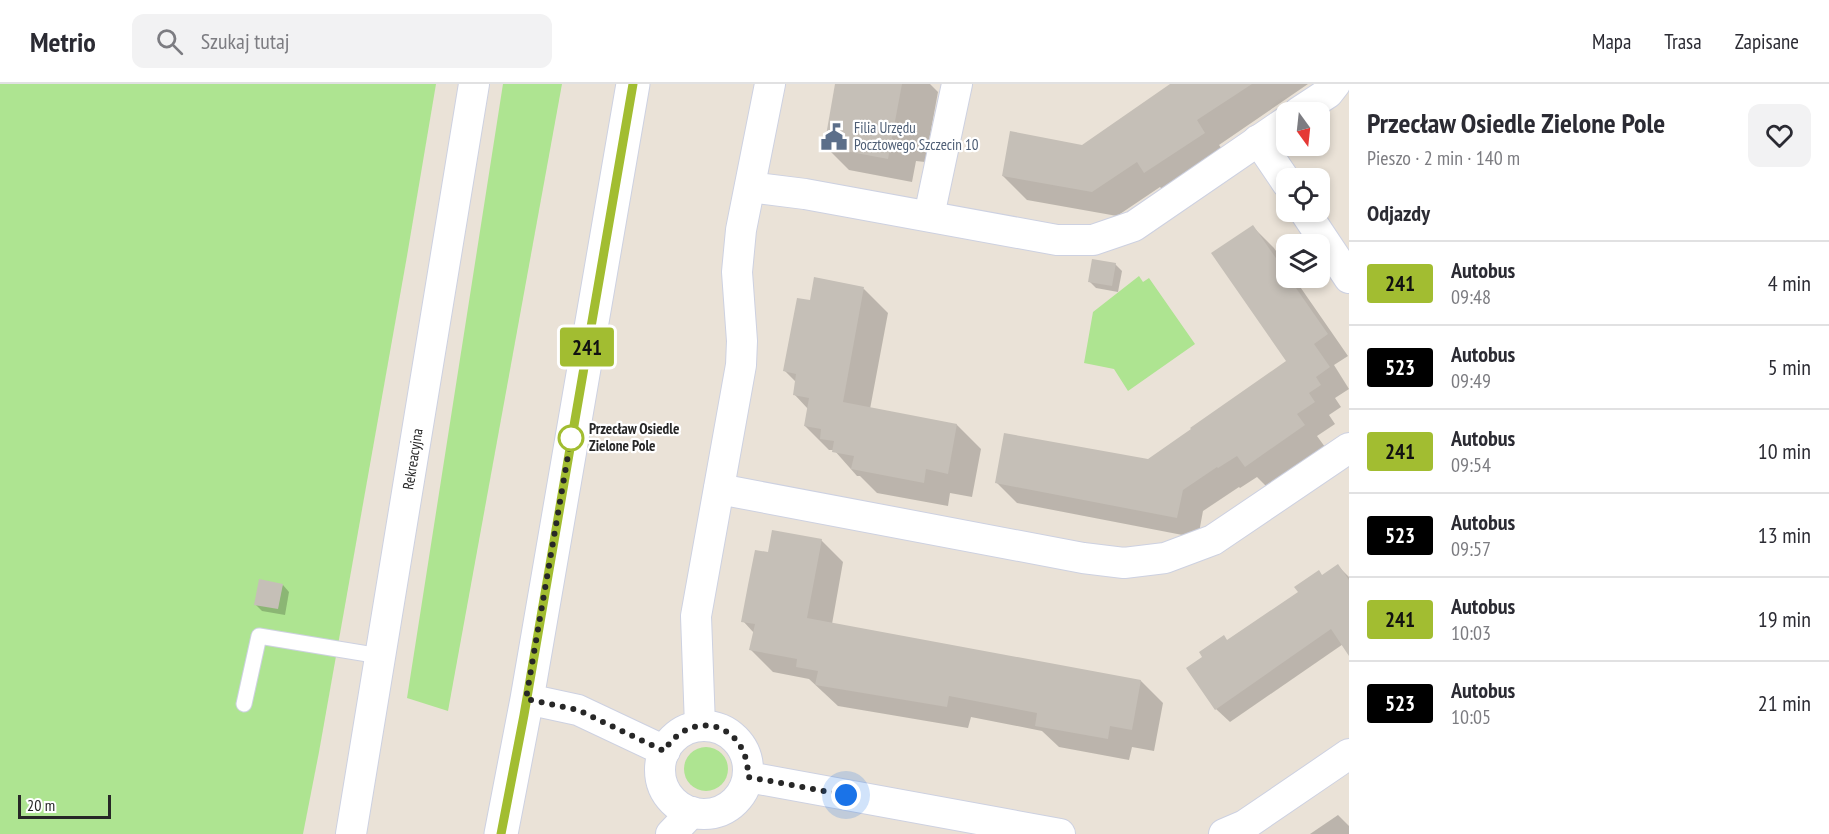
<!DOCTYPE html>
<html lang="pl">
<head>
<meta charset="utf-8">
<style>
  :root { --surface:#fff; --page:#f2f2f3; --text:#2b2b33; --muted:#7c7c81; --line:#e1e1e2 }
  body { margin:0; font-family:"PT Sans Narrow",sans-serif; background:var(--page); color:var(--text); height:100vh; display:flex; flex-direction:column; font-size:22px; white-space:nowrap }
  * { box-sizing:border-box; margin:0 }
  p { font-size:20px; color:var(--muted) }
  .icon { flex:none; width:33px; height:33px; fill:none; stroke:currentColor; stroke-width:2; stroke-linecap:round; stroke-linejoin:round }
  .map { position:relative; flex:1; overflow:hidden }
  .side { display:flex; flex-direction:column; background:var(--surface); width:480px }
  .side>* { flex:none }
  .badge { padding:0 12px; border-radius:4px; font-size:21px; line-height:39px }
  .needle { width:39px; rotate:165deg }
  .buttons { position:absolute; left:1276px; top:18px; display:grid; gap:12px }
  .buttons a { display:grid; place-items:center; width:54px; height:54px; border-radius:12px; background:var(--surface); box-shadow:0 3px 9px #0003; font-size:30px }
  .scale { position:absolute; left:18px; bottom:15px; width:93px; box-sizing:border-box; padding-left:6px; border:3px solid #272727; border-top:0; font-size:16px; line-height:21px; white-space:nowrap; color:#272727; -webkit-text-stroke:4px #fff; paint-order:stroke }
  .you { position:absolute; width:30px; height:30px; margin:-15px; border:4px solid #fff; border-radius:50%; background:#1a73e8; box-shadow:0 0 0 9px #1a73e833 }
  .map>.badge { position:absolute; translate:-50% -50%; box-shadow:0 0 0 3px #fff }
  h2 { padding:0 18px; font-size:22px; line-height:54px }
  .round { display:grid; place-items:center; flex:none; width:63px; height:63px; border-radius:12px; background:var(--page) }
  .overview { display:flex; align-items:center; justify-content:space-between; height:102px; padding:0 18px }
  h1 { font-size:28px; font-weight:700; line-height:45px }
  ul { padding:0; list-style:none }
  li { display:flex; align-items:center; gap:18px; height:84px; padding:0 18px; border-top:2px solid var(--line) }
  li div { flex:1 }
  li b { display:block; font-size:22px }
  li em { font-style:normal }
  li .badge { min-width:66px; font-weight:700; text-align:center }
  header { display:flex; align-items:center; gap:36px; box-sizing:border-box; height:84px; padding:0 30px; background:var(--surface); border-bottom:2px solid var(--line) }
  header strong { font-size:28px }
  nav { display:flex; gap:33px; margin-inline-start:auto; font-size:21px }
  .search { width:420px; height:54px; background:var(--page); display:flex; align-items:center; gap:15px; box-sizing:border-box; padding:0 21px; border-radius:12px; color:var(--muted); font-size:22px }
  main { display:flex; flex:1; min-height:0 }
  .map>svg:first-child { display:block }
</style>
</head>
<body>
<header>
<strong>Metrio</strong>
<div class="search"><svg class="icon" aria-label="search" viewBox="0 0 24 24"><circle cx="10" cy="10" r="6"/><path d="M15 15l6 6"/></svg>Szukaj tutaj</div>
<nav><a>Mapa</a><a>Trasa</a><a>Zapisane</a></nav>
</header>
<main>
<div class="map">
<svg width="1349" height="750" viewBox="0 0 1349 750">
  <rect width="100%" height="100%" fill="#eae2d7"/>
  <!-- green -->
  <g fill="#aee491">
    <polygon points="0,0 436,0 407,172 319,668 303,750 0,750"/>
    <polygon points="503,0 562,0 448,627 407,614"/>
    <polygon points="1139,192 1143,198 1149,194 1195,260 1128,307 1114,285 1084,279 1093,228"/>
    <circle cx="706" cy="685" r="22"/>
  </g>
  <!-- shadow -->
  <g fill="#0003">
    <polygon points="837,0 930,0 938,8 925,78 916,77 912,98 849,86 825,62"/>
    <polygon points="1173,0 1308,0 1219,61 1228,73 1169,112 1160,103 1117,132 1027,116 1003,92 1082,62"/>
    <polygon points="1253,143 1274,164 1287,183 1287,194 1294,194 1348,272 1334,281 1349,305 1335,314 1341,323 1329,331 1335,340 1317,352 1325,363 1267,403 1257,393 1240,404 1239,403 1203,427 1198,454 1017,419 996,398 1148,377 1288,278"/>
    <polygon points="1115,180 1122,187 1118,208 1096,204 1090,198"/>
    <polygon points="864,205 888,229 870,325 957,341 981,365 972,413 950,409 948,422 877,409 860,392 857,392 834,366 829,366 805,342 808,325 794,310 796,298 785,287 811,218"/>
    <polygon points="821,456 843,478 832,540 1141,597 1163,619 1154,667 1132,663 1129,676 1059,663 1042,647 971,633 968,644 838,622 809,595 773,588 751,566 754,549 743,537 769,469"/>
    <polygon points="1338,482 1349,493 1349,556 1230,638 1216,625 1228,557"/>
    <polygon points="283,501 289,508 285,531 262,527 256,521"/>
    <polygon points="1338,731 1349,742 1349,750 1310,750"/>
  </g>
  <!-- building -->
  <g fill="#c5bfb7">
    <polygon points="835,0 902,0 888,75 824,63"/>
    <polygon points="1170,0 1252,0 1197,36 1205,49 1144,89 1137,78 1092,108 1002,92 1010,47 1082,61"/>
    <polygon points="1253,141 1287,190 1287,194 1289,194 1328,250 1314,260 1330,283 1316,293 1321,301 1309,309 1315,318 1297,330 1305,341 1245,383 1237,372 1218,384 1217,383 1183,406 1177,434 995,399 1004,349 1148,375 1191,345 1190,344 1286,277 1211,169"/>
    <polygon points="1092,175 1116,179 1112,202 1088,198"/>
    <polygon points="814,193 864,203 843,318 957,340 948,390 926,385 924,399 851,385 854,372 832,368 834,357 820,355 821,345 804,342 809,314 793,311 796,290 783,287 797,214 810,216"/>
    <polygon points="772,446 822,455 807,534 1141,596 1132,646 1110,642 1108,655 1035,642 1037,629 949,612 947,623 815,601 818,587 796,583 797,575 749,566 755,540 741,538 748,501 755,466 768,468"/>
    <polygon points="1338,480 1349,496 1349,572 1331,545 1215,626 1186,584 1202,573 1199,568 1224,551 1227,556 1298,508 1294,503 1319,486 1322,491"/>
    <polygon points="259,495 283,500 278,525 254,521"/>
  </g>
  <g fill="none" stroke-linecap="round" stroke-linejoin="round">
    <defs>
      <polyline id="lane" points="244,620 259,552 380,572"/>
      <g id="street">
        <polyline points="1299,28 1328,9 1335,0"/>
        <polyline points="1258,56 1287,99"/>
        <polyline points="750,103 805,110 1057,156 1093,156 1134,142 1287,37"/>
        <polyline points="1305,128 1349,194"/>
        <polyline points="929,132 957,0"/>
        <polyline points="719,405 1083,474 1124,479 1165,474 1213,456 1349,364"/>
        <polyline points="527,615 578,626 665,667"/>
        <polyline points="700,642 696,532 741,281 742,257 737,188 741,146 770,0"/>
        <circle cx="704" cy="686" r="44"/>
        <polyline points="748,693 1060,750"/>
        <polyline points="351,750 474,0"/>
        <polyline points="671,750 692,728"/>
        <polyline points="1224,750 1245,741 1349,670"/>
      </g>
      <polyline id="secondary" points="501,750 527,615 633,0"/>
    </defs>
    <!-- lane casing -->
    <use href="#lane" stroke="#cdd1e1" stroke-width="17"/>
    <!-- street casing -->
    <use href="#street" stroke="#cdd1e1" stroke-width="32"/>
    <!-- secondary casing -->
    <use href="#secondary" stroke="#cdd1e1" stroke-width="35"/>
    <!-- lane -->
    <use href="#lane" stroke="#fff" stroke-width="15"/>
    <!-- street -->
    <use href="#street" stroke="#fff" stroke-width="30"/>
    <!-- secondary -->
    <use href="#secondary" stroke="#fff" stroke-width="33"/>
  </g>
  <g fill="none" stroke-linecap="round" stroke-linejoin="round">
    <defs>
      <polyline id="line" points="501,750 524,631 633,0"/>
    </defs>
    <!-- line casing -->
    <use href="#line" stroke="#fff" stroke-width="14"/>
    <!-- line -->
    <use href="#line" stroke="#a2bd31" stroke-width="9"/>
    <!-- walk -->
    <path stroke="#272727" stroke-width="6" stroke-dasharray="0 10.8" d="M571,354L526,615L578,626L664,667C692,622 749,640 748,693L846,711"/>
  </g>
  <!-- icons -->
  <defs>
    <symbol id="civic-bare" viewBox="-9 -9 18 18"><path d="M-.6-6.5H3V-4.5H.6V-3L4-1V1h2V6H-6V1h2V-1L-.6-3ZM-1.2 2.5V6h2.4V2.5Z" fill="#5c6f8a" stroke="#fff" stroke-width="2.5" paint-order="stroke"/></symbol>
  </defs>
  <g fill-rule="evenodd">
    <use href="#civic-bare" x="815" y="34" width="38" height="38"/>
  </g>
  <!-- markers -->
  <circle fill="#fff" stroke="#a2bd31" stroke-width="3" cx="571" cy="354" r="12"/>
  <g text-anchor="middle" stroke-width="4.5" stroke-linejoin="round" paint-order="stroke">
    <!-- service labels -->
    <g font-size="15" fill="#4e5e75" stroke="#fff" text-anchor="start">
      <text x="854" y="49">Filia Urzędu<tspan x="854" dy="17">Pocztowego Szczecin 10</tspan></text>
    </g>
    <!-- stop labels -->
    <g font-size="15" font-weight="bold" fill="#272727" stroke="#fff" text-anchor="start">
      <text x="589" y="350">Przecław Osiedle<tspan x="589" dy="17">Zielone Pole</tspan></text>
    </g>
    <!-- street labels -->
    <g font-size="15" fill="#272727" stroke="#fff">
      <text transform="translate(413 375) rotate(-81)" y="5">Rekreacyjna</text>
    </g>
  </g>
</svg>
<div class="buttons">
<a><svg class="needle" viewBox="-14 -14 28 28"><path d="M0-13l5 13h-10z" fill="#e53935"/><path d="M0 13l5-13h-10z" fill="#7c7c81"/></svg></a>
<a><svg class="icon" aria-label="locate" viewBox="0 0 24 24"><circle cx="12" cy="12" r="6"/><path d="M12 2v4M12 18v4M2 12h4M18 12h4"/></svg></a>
<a><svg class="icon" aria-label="layers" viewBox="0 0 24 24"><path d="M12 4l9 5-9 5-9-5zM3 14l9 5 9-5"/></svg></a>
</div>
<div class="scale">20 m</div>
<div class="you" style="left:846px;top:711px"></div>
<b class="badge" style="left:587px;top:263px;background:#a2bd31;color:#111">241</b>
</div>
<section class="side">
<div class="overview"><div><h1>Przecław Osiedle Zielone Pole</h1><p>Pieszo · 2 min · 140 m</p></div><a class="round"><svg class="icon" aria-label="heart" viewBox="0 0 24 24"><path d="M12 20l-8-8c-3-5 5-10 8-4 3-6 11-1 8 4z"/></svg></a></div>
<h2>Odjazdy</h2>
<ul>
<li><span class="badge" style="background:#a2bd31;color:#111">241</span><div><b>Autobus</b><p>09:48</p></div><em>4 min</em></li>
<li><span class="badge" style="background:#000;color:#fff">523</span><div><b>Autobus</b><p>09:49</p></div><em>5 min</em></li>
<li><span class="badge" style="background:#a2bd31;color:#111">241</span><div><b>Autobus</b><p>09:54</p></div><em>10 min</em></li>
<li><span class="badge" style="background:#000;color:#fff">523</span><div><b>Autobus</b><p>09:57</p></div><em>13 min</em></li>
<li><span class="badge" style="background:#a2bd31;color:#111">241</span><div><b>Autobus</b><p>10:03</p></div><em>19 min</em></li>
<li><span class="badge" style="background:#000;color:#fff">523</span><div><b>Autobus</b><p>10:05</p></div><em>21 min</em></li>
</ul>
</section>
</main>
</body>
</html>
